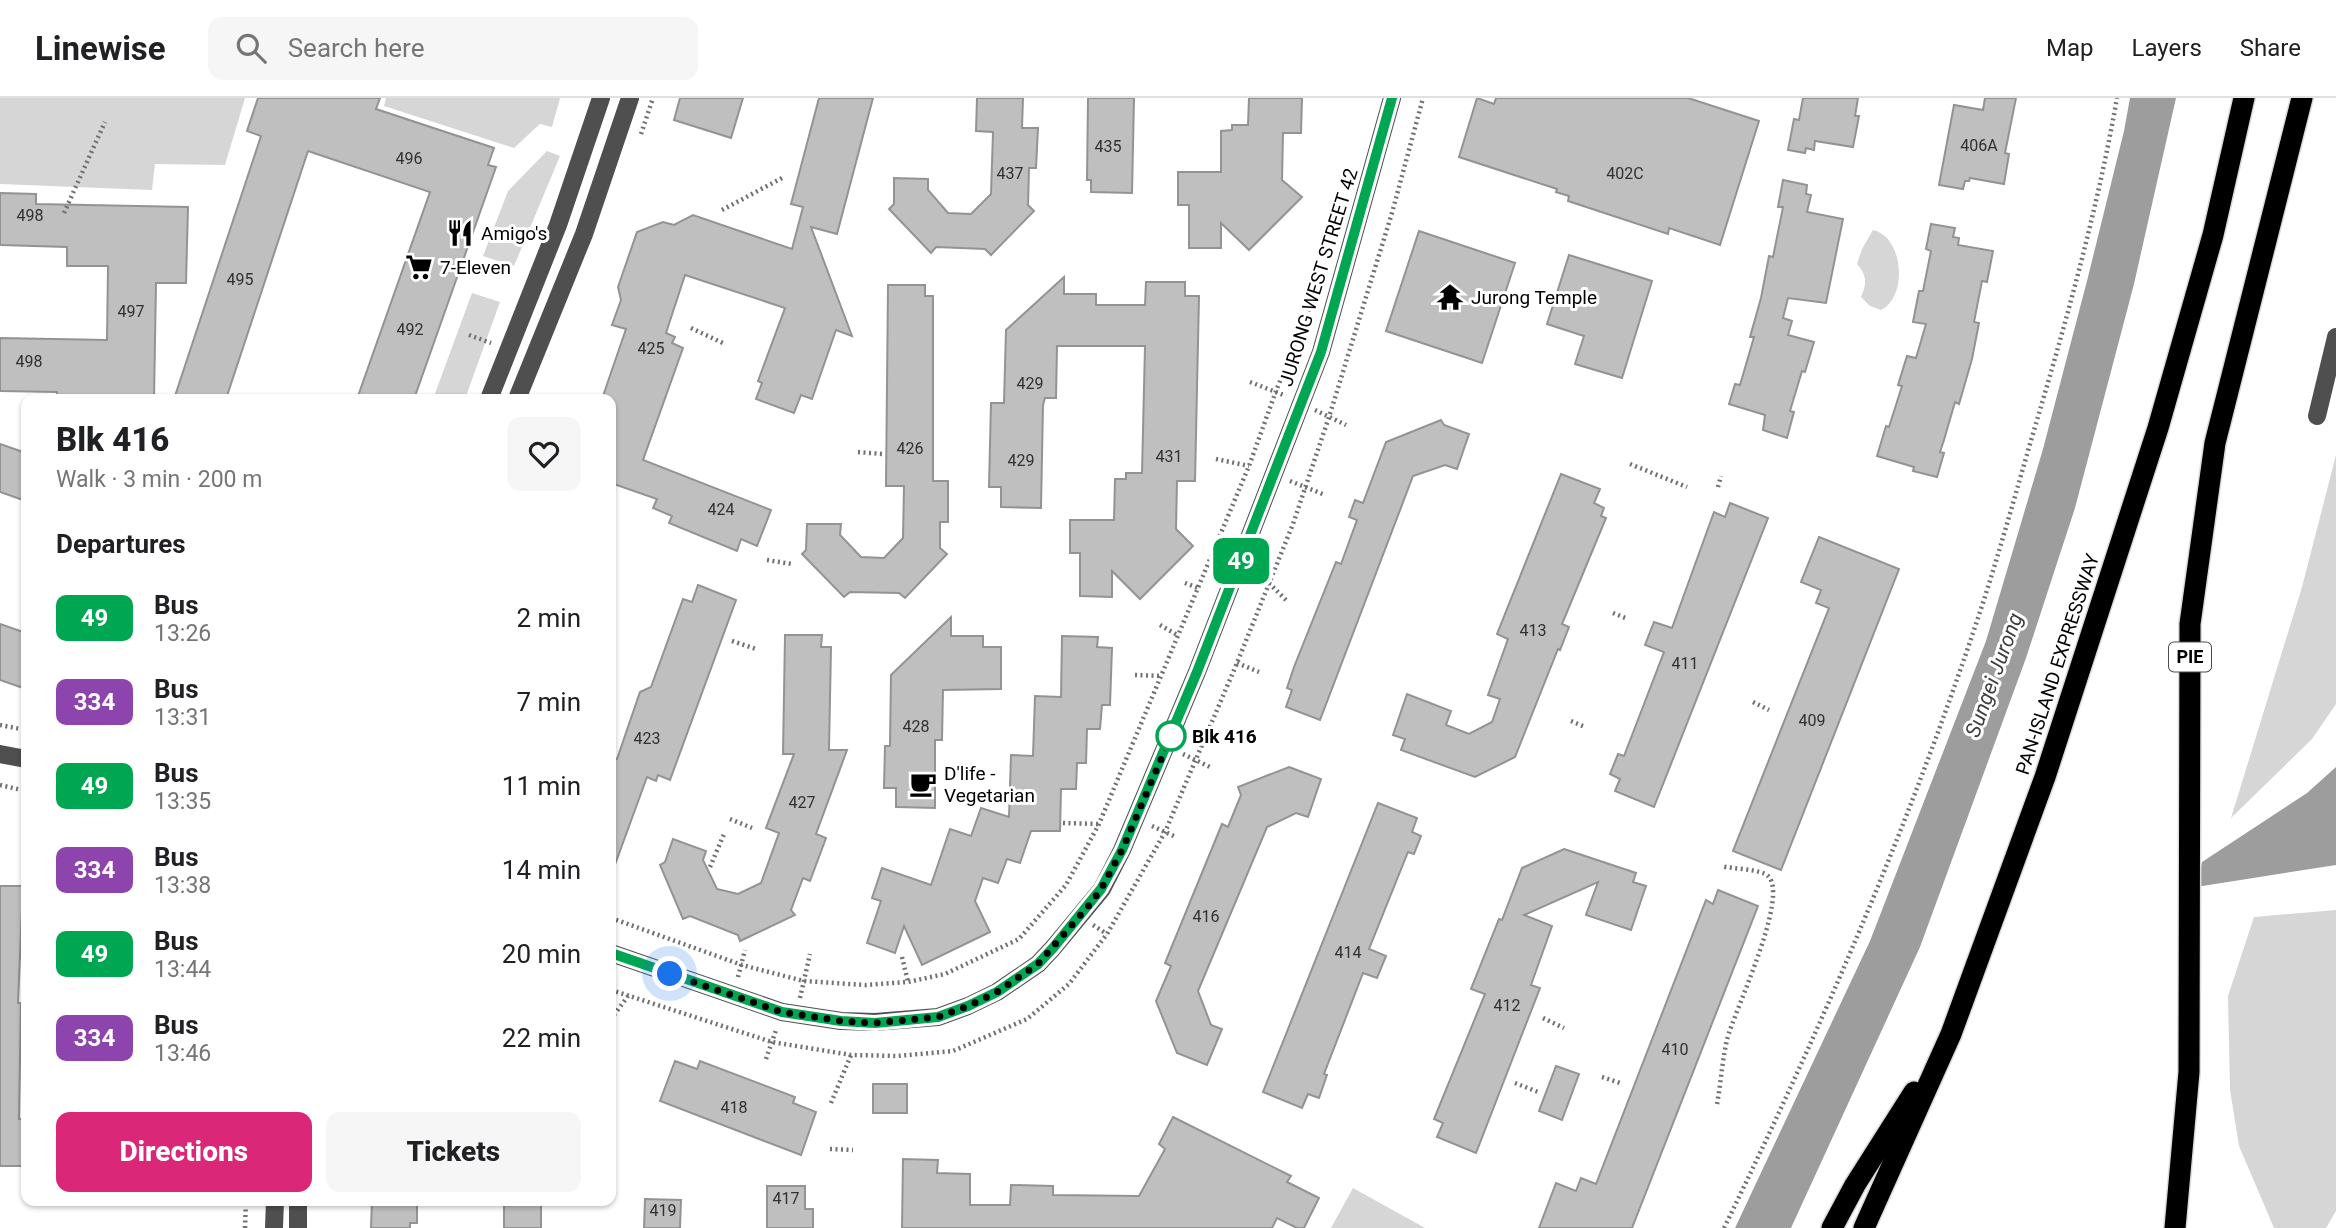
<!DOCTYPE html>
<html lang="en">
<head>
<meta charset="utf-8">
<style>
  :root { --surface:#fff; --page:#f6f6f6; --text:#202124; --muted:#757577; --line:#e0e0e0; --accent:#db2777 }
  body { margin:0; font-family:Roboto,sans-serif; background:var(--page); color:var(--text); height:100vh; display:flex; flex-direction:column; font-size:26px; white-space:nowrap }
  * { box-sizing:border-box; margin:0 }
  p { font-size:23px; color:var(--muted) }
  .icon { flex:none; width:38px; height:38px; fill:none; stroke:currentColor; stroke-width:2; stroke-linecap:round; stroke-linejoin:round }
  .map { position:relative; flex:1; overflow:hidden }
  .panel { position:absolute; left:21px; top:296px; width:595px; height:812px; display:flex; flex-direction:column; background:var(--surface); border-radius:14px; box-shadow:0 2px 5px #0004 }
  .panel>* { flex:none }
  .badge { padding:0 14px; border-radius:10px; font-size:24px; line-height:46px }
  .you { position:absolute; width:35px; height:35px; margin:-18px; border:5px solid #fff; border-radius:50%; background:#1a73e8; box-shadow:0 0 0 10px #1a73e833 }
  .map>.badge { position:absolute; translate:-50% -50%; box-shadow:0 0 0 4px #fff }
  h2 { padding:0 35px; font-size:26px; line-height:63px }
  .round { display:grid; place-items:center; flex:none; width:74px; height:74px; border-radius:14px; background:var(--page) }
  .summary { display:flex; align-items:center; justify-content:space-between; height:119px; padding:0 35px }
  h1 { font-size:33px; font-weight:800; line-height:52px }
  .cta { display:flex; gap:14px; margin-top:auto; padding:14px 35px }
  .cta a { flex:1; height:80px; border-radius:14px; background:var(--accent); color:#fff; font-size:28px; font-weight:800; line-height:80px; text-align:center }
  .cta a+a { background:var(--page); color:var(--text) }
  ul { padding:0; list-style:none }
  li { display:flex; align-items:center; gap:21px; height:84px; padding:0 35px }
  li div { flex:1 }
  li b { display:block; font-size:26px }
  li em { font-style:normal }
  li .badge { min-width:77px; font-weight:700; text-align:center }
  header { display:flex; align-items:center; gap:42px; box-sizing:border-box; height:98px; padding:0 35px; background:var(--surface); border-bottom:2px solid var(--line) }
  header strong { font-size:33px }
  nav { display:flex; gap:38px; margin-inline-start:auto; font-size:24px }
  .search { width:490px; height:63px; background:var(--page); display:flex; align-items:center; gap:18px; box-sizing:border-box; padding:0 24px; border-radius:14px; color:var(--muted); font-size:26px }
  .map>svg:first-child { display:block }
</style>
</head>
<body>
<header>
<strong>Linewise</strong>
<div class="search"><svg class="icon" aria-label="search" viewBox="0 0 24 24"><circle cx="10" cy="10" r="6"/><path d="M15 15l6 6"/></svg>Search here</div>
<nav><a>Map</a><a>Layers</a><a>Share</a></nav>
</header>
<div class="map">
<svg width="2336" height="1130" viewBox="0 0 2336 1130">
  <rect width="100%" height="100%" fill="#fff"/>
  <!-- green -->
  <g fill="#d6d6d6">
    <polygon points="0,0 245,0 225,67 155,66 152,92 0,86"/>
    <polygon points="386,0 560,0 552,29 540,26 514,50 384,8"/>
    <polygon points="547,53 560,58 514,168 483,158 508,93"/>
    <path d="M1873,132C1904,139 1908,199 1881,212L1870,208L1861,199C1867,186 1867,177 1857,166L1862,151Z"/>
    <polygon points="472,195 500,204 465,301 433,301"/>
    <polygon points="2336,357 2336,606 2312,641 2231,720 2302,489"/>
    <polygon points="2336,812 2336,1113 2326,1130 2274,1130 2239,1048 2230,992 2228,898 2254,819"/>
    <polygon points="1353,1090 1425,1130 1331,1130"/>
  </g>
  <!-- water -->
  <g fill="#9d9d9d">
    <polygon points="2130,0 2176,0 2134,186 2075,410 2026,560 1920,849 1791,1130 1735,1130 1870,843 1986,543 2043,351 2088,179 2124,33"/>
    <polygon points="2336,669 2336,767 2196,789 2202,764 2307,695"/>
  </g>
  <!-- building -->
  <g fill="#bfbfbf" stroke="#939393" stroke-width="2">
    <polygon points="258,0 380,0 376,11 494,50 488,67 496,69 414,301 357,301 430,94 308,53 226,301 174,301 261,38 247,33"/>
    <polygon points="680,0 743,0 731,40 674,22"/>
    <polygon points="819,0 873,0 837,136 811,129 852,238 836,232 812,301 801,297 794,315 756,301 762,285 758,283 785,210 685,177 666,235 675,239 672,245 683,250 643,362 771,412 757,448 741,441 737,453 669,425 672,418 653,410 657,401 611,385 611,301 602,301 626,231 612,227 621,202 618,189 637,134 663,124 674,127 693,117 792,151 803,109 791,106"/>
    <polygon points="977,0 1023,0 1022,30 1038,30 1036,70 1029,70 1028,107 1034,113 991,157 985,151 936,149 931,155 889,111 894,106 894,80 928,81 928,92 948,115 971,116 991,96 993,34 976,33"/>
    <polygon points="1088,0 1134,0 1132,95 1091,94 1091,82 1087,82"/>
    <polygon points="1249,0 1302,0 1301,35 1283,35 1282,82 1302,99 1249,152 1221,125 1221,150 1189,150 1189,107 1178,107 1178,74 1221,74 1221,33 1232,32 1232,27 1248,27"/>
    <polygon points="1477,0 1494,6 1496,0 1688,0 1759,23 1720,147 1669,130 1668,136 1568,103 1569,98 1556,94 1557,91 1459,59"/>
    <polygon points="1803,0 1858,0 1855,18 1859,18 1853,49 1815,43 1814,52 1806,50 1805,55 1788,52 1794,21 1799,22"/>
    <polygon points="1985,0 2016,0 2005,55 2009,56 2004,86 1970,80 1969,83 1965,83 1963,91 1939,87 1954,7 1983,12"/>
    <polygon points="1783,82 1807,87 1806,96 1811,97 1807,114 1843,121 1826,205 1788,200 1783,220 1792,223 1788,237 1814,244 1805,274 1802,273 1790,313 1794,314 1787,340 1763,332 1765,317 1729,306 1735,286 1740,287 1754,239 1750,239 1761,200 1769,158 1773,159 1783,109 1778,109"/>
    <polygon points="0,95 36,96 36,106 188,109 186,185 156,185 154,301 57,301 57,294 0,293 0,240 107,242 108,168 67,168 67,149 0,147"/>
    <polygon points="1931,126 1955,130 1953,139 1959,140 1958,147 1993,153 1987,184 1982,183 1974,224 1979,225 1972,261 1959,306 1955,304 1944,342 1940,354 1944,355 1937,379 1913,373 1914,369 1877,358 1886,328 1889,329 1902,288 1898,287 1907,258 1916,260 1926,226 1913,224 1919,193 1923,193 1931,153 1926,151"/>
    <polygon points="1419,133 1515,165 1482,265 1386,233"/>
    <polygon points="1569,157 1652,183 1622,280 1575,266 1584,238 1547,226"/>
    <polygon points="1064,179 1064,196 1096,196 1096,207 1145,207 1146,184 1185,184 1185,198 1199,198 1195,383 1177,383 1176,431 1193,448 1140,501 1112,473 1112,499 1080,498 1080,455 1070,455 1070,422 1114,422 1115,381 1126,381 1126,375 1142,375 1145,248 1057,248 1056,300 1045,300 1043,307 1041,410 1001,409 1001,389 989,389 991,305 1004,305 1006,232"/>
    <polygon points="888,187 925,187 925,198 933,198 933,383 948,383 948,424 940,424 940,450 947,456 905,500 899,495 850,494 844,499 802,456 806,452 807,426 841,426 840,437 861,459 884,460 903,440 904,388 886,388"/>
    <polygon points="1441,322 1444,327 1469,336 1457,371 1445,367 1413,378 1320,622 1286,609 1292,592 1287,590 1294,569 1336,464 1341,466 1357,422 1349,419 1355,402 1363,405 1386,344"/>
    <polygon points="0,346 26,355 26,403 0,394"/>
    <polygon points="1561,376 1600,391 1594,405 1604,410 1601,418 1606,420 1562,526 1569,529 1560,552 1558,551 1515,659 1475,679 1401,652 1405,641 1393,637 1407,596 1451,613 1446,627 1469,636 1492,624 1500,601 1488,597 1508,541 1497,536"/>
    <polygon points="1730,405 1768,420 1654,709 1615,693 1620,681 1610,676 1618,656 1624,658 1664,554 1645,547 1654,524 1672,530 1714,414 1725,419"/>
    <polygon points="1819,439 1899,471 1781,772 1733,753 1829,510 1816,505 1821,492 1801,484"/>
    <polygon points="698,487 736,502 670,682 658,677 656,683 647,679 613,772 611,772 611,659 617,661 640,594 651,589 683,501 692,504"/>
    <polygon points="951,519 951,538 983,538 983,549 1001,549 1001,591 943,592 942,642 935,642 935,710 896,709 896,690 884,690 885,648 890,648 891,577"/>
    <polygon points="0,526 26,535 26,591 0,582"/>
    <polygon points="785,537 822,537 821,549 831,549 829,652 847,652 816,736 826,740 810,783 803,780 791,812 795,817 740,843 738,837 690,818 683,821 660,767 665,764 673,741 706,753 703,762 717,791 738,796 761,785 779,735 766,730 794,656 783,656"/>
    <polygon points="1062,538 1098,539 1097,549 1112,550 1110,607 1102,607 1100,631 1087,631 1086,665 1077,665 1076,691 1061,691 1060,733 1031,733 1020,765 1007,761 998,785 983,780 975,803 990,834 922,867 904,828 895,855 867,845 881,803 872,800 882,770 931,787 950,731 971,738 981,710 1009,719 1011,657 1033,658 1035,598 1061,599"/>
    <polygon points="1289,669 1321,681 1308,719 1296,715 1267,729 1198,893 1211,927 1222,931 1207,967 1177,955 1156,903 1171,868 1165,865 1222,726 1228,729 1241,697 1238,689"/>
    <polygon points="1378,705 1417,720 1412,734 1421,738 1414,756 1408,754 1369,851 1386,858 1377,880 1363,875 1324,976 1327,977 1319,1000 1308,996 1302,1010 1263,994"/>
    <polygon points="1564,751 1636,775 1633,784 1646,788 1631,832 1586,817 1598,784 1524,817 1552,828 1531,887 1540,890 1476,1055 1437,1039 1443,1025 1434,1021 1485,896 1471,891 1499,821 1502,822 1522,770"/>
    <polygon points="0,788 23,788 18,905 21,905 19,1021 26,1021 26,1068 0,1068"/>
    <polygon points="1718,792 1758,808 1632,1130 1539,1130 1556,1085 1576,1093 1581,1080 1596,1086 1706,802 1713,806"/>
    <polygon points="675,963 697,971 700,963 795,999 793,1005 816,1014 801,1057 660,1003"/>
    <polygon points="1556,968 1579,976 1562,1022 1539,1013"/>
    <rect x="873" y="986" width="34" height="29"/>
    <polygon points="1173,1019 1291,1078 1287,1084 1319,1100 1304,1130 1297,1130 1277,1120 1272,1130 902,1130 903,1061 938,1062 937,1075 970,1076 970,1107 1010,1107 1011,1087 1053,1088 1053,1097 1139,1098 1165,1051 1159,1046"/>
    <polygon points="767,1088 805,1088 805,1111 813,1111 813,1130 767,1130"/>
    <polygon points="645,1101 681,1102 680,1130 644,1130"/>
    <polygon points="372,1102 417,1102 417,1125 410,1125 410,1130 371,1130"/>
    <rect x="504" y="1102" width="37" height="28"/>
  </g>
  <g fill="none" stroke-linecap="round" stroke-linejoin="round">
    <defs>
      <g id="highway">
        <polyline points="1832,1130 1855,1087 1914,994"/>
        <polyline points="1864,1130 1951,936 2045,679 2158,330 2213,137 2244,0"/>
        <polyline points="2175,1130 2189,974 2190,526 2215,345 2302,0"/>
      </g>
    </defs>
    <!-- highway casing -->
    <use href="#highway" stroke="#dbdbdb" stroke-width="24"/>
    <!-- path -->
    <g stroke="#717171" stroke-width="4.5" stroke-dasharray="2 3.5" stroke-linecap="butt">
      <polyline points="641,36 653,0"/>
      <polyline points="722,112 782,80"/>
      <polyline points="64,115 105,24"/>
      <polyline points="691,230 725,246"/>
      <polyline points="469,237 491,245"/>
      <polyline points="1250,284 1286,298"/>
      <polyline points="1315,312 1346,327"/>
      <polyline points="858,354 882,356"/>
      <polyline points="1216,361 1249,368"/>
      <polyline points="1630,366 1687,389"/>
      <polyline points="1290,383 1325,397"/>
      <polyline points="1718,389 1721,378"/>
      <polyline points="767,462 792,466"/>
      <polyline points="1185,485 1198,490"/>
      <polyline points="1269,485 1287,503"/>
      <polyline points="1613,515 1628,521"/>
      <polyline points="1160,527 1179,538"/>
      <polyline points="732,543 756,551"/>
      <polyline points="1237,565 1259,574"/>
      <polyline points="1135,577 1162,578"/>
      <polyline points="1753,604 1769,612"/>
      <polyline points="1571,623 1585,629"/>
      <polyline points="0,627 26,632"/>
      <polyline points="1183,656 1212,670"/>
      <polyline points="0,687 26,693"/>
      <polyline points="730,721 752,730"/>
      <polyline points="1063,725 1099,726"/>
      <polyline points="1152,728 1174,738"/>
      <polyline points="710,769 724,736"/>
      <polyline points="611,820 742,867 804,883 865,887 908,884 945,876 1019,841 1066,787 1099,726 1249,368 1276,293 1313,201"/>
      <polyline points="1093,827 1107,836"/>
      <polyline points="902,859 908,884"/>
      <polyline points="738,879 745,852"/>
      <polyline points="611,892 772,944 851,957 897,958 953,953 1027,921 1069,886 1107,836 1165,734 1237,565 1293,426 1329,319 1392,115 1423,0"/>
      <polyline points="800,900 810,856"/>
      <polyline points="614,917 628,898"/>
      <polyline points="1543,920 1564,930"/>
      <polyline points="766,961 776,932"/>
      <polyline points="1602,979 1620,985"/>
      <polyline points="1515,985 1538,994"/>
      <polyline points="24,987 26,987"/>
      <polyline points="831,1005 851,957"/>
      <path d="M1717,1006C1721,985 1722,963 1727,942C1734,913 1790,799 1768,778C1761,771 1733,771 1721,768"/>
      <polyline points="830,1051 853,1052"/>
      <polyline points="245,1130 246,1102"/>
      <path d="M1724,1130C1818,937 1904,739 1973,535C1995,470 2013,405 2032,339C2065,228 2097,114 2117,0"/>
    </g>
    <!-- minor -->
    <g stroke="#4f4f4f" stroke-width="18">
      <polyline points="489,301 558,127 601,0"/>
      <polyline points="517,301 584,136 630,0"/>
      <polyline points="2317,318 2336,239"/>
      <polyline points="0,656 26,661"/>
      <polyline points="611,855 782,914 841,923 875,924 938,919 968,908 997,894 1038,866 1053,850 1102,791 1122,752 1197,574 1321,254 1392,0"/>
      <polyline points="274,1130 275,1102"/>
      <polyline points="298,1130 298,1102"/>
    </g>
    <!-- highway -->
    <use href="#highway" stroke="#000" stroke-width="21"/>
  </g>
  <g fill="none" stroke-linecap="round" stroke-linejoin="round">
    <defs>
      <polyline id="line" points="611,855 782,914 841,923 875,925 938,919 968,908 997,894 1038,866 1053,850 1101,791 1122,752 1197,574 1321,254 1392,0"/>
    </defs>
    <!-- line casing -->
    <use href="#line" stroke="#fff" stroke-width="16"/>
    <!-- line -->
    <use href="#line" stroke="#00a651" stroke-width="10"/>
    <!-- walk -->
    <polyline stroke="#000" stroke-width="7" stroke-dasharray="0 12.6" points="670,876 782,914 841,923 875,925 938,919 968,908 997,894 1038,866 1091,805 1101,791 1122,752 1171,638"/>
  </g>
  <!-- icons -->
  <defs>
    <symbol id="restaurant-bare" viewBox="-9 -9 18 18"><path d="M-5-6h1v4h1v-4h1v4h1v-4h1v5L-1.5 .5V6h-2V.5L-5-1ZM5-6V6H3V1.5H1.5Q1.5-4 5-6Z" fill="#000" stroke="#fff" stroke-width="2.5" paint-order="stroke"/></symbol>
    <symbol id="supermarket-bare" viewBox="-9 -9 18 18"><path d="M-6-5.5h2.5l.6 2H6L4.5 2H-2.5L-4.4-4H-6ZM-1.5 3.2a1.3 1.3 0 1 0 .1 0ZM3 3.2a1.3 1.3 0 1 0 .1 0Z" fill="#000" stroke="#fff" stroke-width="2.5" paint-order="stroke"/></symbol>
    <symbol id="temple-bare" viewBox="-9 -9 18 18"><path d="M0-6L5-2H3V0L6.5 2.5H4V6H1.5V3h-3V6H-4V2.5H-6.5L-3 0V-2H-5Z" fill="#000" stroke="#fff" stroke-width="2.5" paint-order="stroke"/></symbol>
    <symbol id="cafe-bare" viewBox="-9 -9 18 18"><path d="M-5.5-4.5H6V0H3Q3 3.5 0 3.5H-2.5Q-5.5 3.5-5.5 0ZM3-3.2v2h1.7v-2ZM-6 4.5H4V6H-6Z" fill="#000" stroke="#fff" stroke-width="2.5" paint-order="stroke"/></symbol>
  </defs>
  <g fill-rule="evenodd">
    <use href="#restaurant-bare" x="441" y="116" width="38" height="38"/>
    <use href="#supermarket-bare" x="400" y="150" width="38" height="38"/>
    <use href="#temple-bare" x="1431" y="180" width="38" height="38"/>
    <use href="#cafe-bare" x="904" y="667" width="38" height="38"/>
  </g>
  <!-- markers -->
  <circle fill="#fff" stroke="#00a651" stroke-width="3.5" cx="1171" cy="638" r="14"/>
  <g text-anchor="middle" stroke-width="6" stroke-linejoin="round" paint-order="stroke">
    <!-- number labels -->
    <g font-size="16" fill="#303030">
      <text x="1979" y="53">406A</text>
      <text x="1108" y="54">435</text>
      <text x="409" y="66">496</text>
      <text x="1010" y="81">437</text>
      <text x="1625" y="81">402C</text>
      <text x="30" y="123">498</text>
      <text x="240" y="187">495</text>
      <text x="131" y="219">497</text>
      <text x="410" y="237">492</text>
      <text x="651" y="256">425</text>
      <text x="29" y="269">498</text>
      <text x="1030" y="291">429</text>
      <text x="910" y="356">426</text>
      <text x="1169" y="364">431</text>
      <text x="1021" y="368">429</text>
      <text x="721" y="417">424</text>
      <text x="1533" y="538">413</text>
      <text x="1685" y="571">411</text>
      <text x="1812" y="628">409</text>
      <text x="916" y="634">428</text>
      <text x="647" y="646">423</text>
      <text x="802" y="710">427</text>
      <text x="1206" y="824">416</text>
      <text x="1348" y="860">414</text>
      <text x="1507" y="913">412</text>
      <text x="1675" y="957">410</text>
      <text x="734" y="1015">418</text>
      <text x="786" y="1106">417</text>
      <text x="663" y="1118">419</text>
    </g>
    <!-- shield labels -->
    <rect fill="#fff" stroke="#4c4c4c" stroke-width="2" x="2169" y="544.5" width="42" height="29" rx="5"/>
    <g font-size="18" font-weight="bold" fill="#000">
      <text x="2190" y="565">PIE</text>
    </g>
    <!-- poi labels -->
    <g font-size="19" fill="#000" stroke="#fff" text-anchor="start">
      <text x="481" y="142">Amigo's</text>
      <text x="440" y="176">7-Eleven</text>
      <text x="1471" y="206">Jurong Temple</text>
      <text x="944" y="682">D'life -<tspan x="944" dy="22">Vegetarian</tspan></text>
    </g>
    <!-- street labels -->
    <g font-size="19" fill="#000" stroke="#fff">
      <text transform="translate(1318 179) rotate(-73)" y="7">JURONG WEST STREET 42</text>
      <text transform="translate(2057 566) rotate(-72)" y="7">PAN-ISLAND EXPRESSWAY</text>
    </g>
    <!-- stop labels -->
    <g font-size="19" font-weight="bold" fill="#000" stroke="#fff" text-anchor="start">
      <text x="1192" y="645">Blk 416</text>
    </g>
    <!-- water labels -->
    <g font-size="21" font-style="italic" fill="#3e3e3e" stroke="#fff">
      <text transform="translate(1994 577) rotate(-70)" y="7">Sungei Jurong</text>
    </g>
  </g>
</svg>
<div class="you" style="left:670px;top:876px"></div>
<b class="badge" style="left:1241px;top:463px;background:#00a651;color:#fff">49</b>
<section class="panel">
<div class="summary"><div><h1>Blk 416</h1><p>Walk · 3 min · 200 m</p></div><a class="round"><svg class="icon" aria-label="heart" viewBox="0 0 24 24"><path d="M12 20l-8-8c-3-5 5-10 8-4 3-6 11-1 8 4z"/></svg></a></div>
<h2>Departures</h2>
<ul>
<li><span class="badge" style="background:#00a651;color:#fff">49</span><div><b>Bus</b><p>13:26</p></div><em>2 min</em></li>
<li><span class="badge" style="background:#8e44ad;color:#fff">334</span><div><b>Bus</b><p>13:31</p></div><em>7 min</em></li>
<li><span class="badge" style="background:#00a651;color:#fff">49</span><div><b>Bus</b><p>13:35</p></div><em>11 min</em></li>
<li><span class="badge" style="background:#8e44ad;color:#fff">334</span><div><b>Bus</b><p>13:38</p></div><em>14 min</em></li>
<li><span class="badge" style="background:#00a651;color:#fff">49</span><div><b>Bus</b><p>13:44</p></div><em>20 min</em></li>
<li><span class="badge" style="background:#8e44ad;color:#fff">334</span><div><b>Bus</b><p>13:46</p></div><em>22 min</em></li>
</ul>
<div class="cta"><a>Directions</a><a>Tickets</a></div>
</section>
</div>
</body>
</html>
